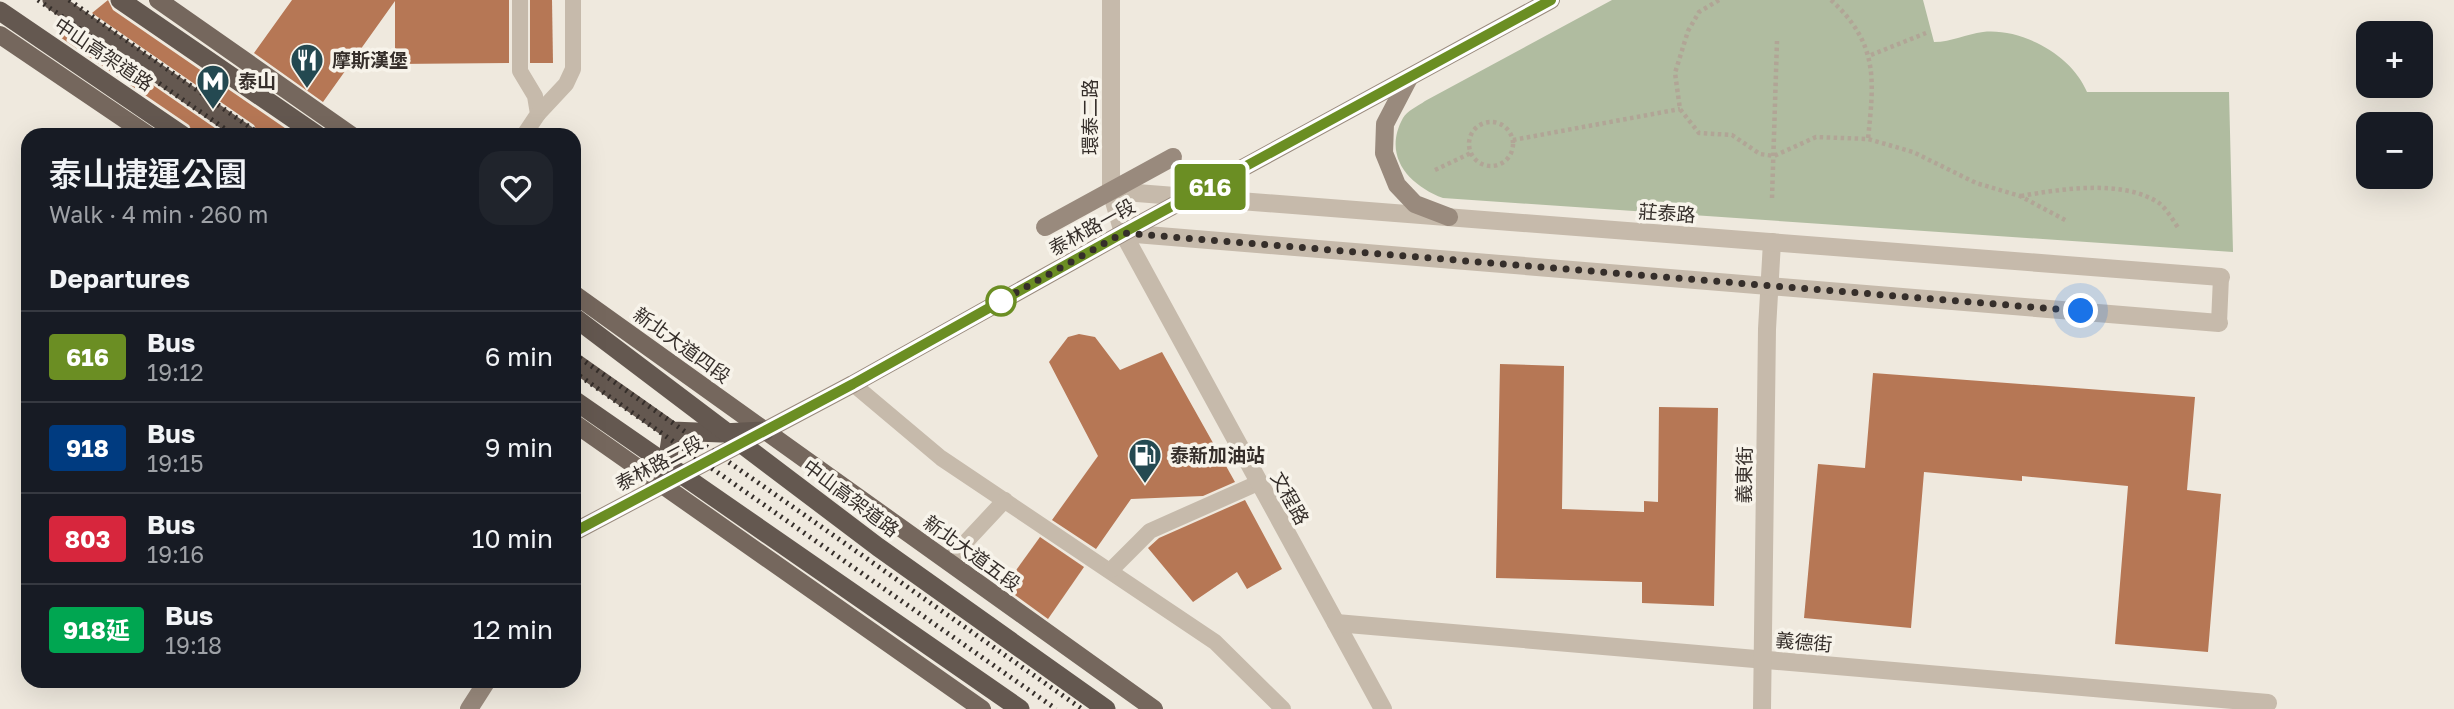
<!DOCTYPE html>
<html lang="en">
<head>
<meta charset="utf-8">
<style>
  :root { --surface:#171b24; --page:#20242c; --text:#f1f3f6; --muted:#9ea1a6; --line:#363941 }
  body { margin:0; font-family:"Golos Text","Noto Sans TC",sans-serif; background:var(--page); color:var(--text); height:100vh; display:flex; flex-direction:column; font-size:26px; white-space:nowrap }
  * { box-sizing:border-box; margin:0 }
  p { font-size:23px; color:var(--muted) }
  .icon { flex:none; width:38px; height:38px; fill:none; stroke:currentColor; stroke-width:2; stroke-linecap:round; stroke-linejoin:round }
  .map { position:relative; flex:1; overflow:hidden }
  .details { position:absolute; left:21px; top:128px; width:560px; height:560px; display:flex; flex-direction:column; background:var(--surface); border-radius:21px; box-shadow:0 7px 28px #0002 }
  .details>* { flex:none }
  .badge { padding:0 14px; border-radius:5px; font-size:24px; line-height:46px }
  .fabs { position:absolute; left:2356px; top:21px; display:grid; gap:14px }
  .fabs a { display:grid; place-items:center; width:77px; height:77px; border-radius:14px; background:var(--surface); box-shadow:0 7px 28px #0002; font-size:35px }
  .you { position:absolute; width:35px; height:35px; margin:-18px; border:5px solid #fff; border-radius:50%; background:#1a73e8; box-shadow:0 0 0 10px #1a73e833 }
  .map>.badge { position:absolute; translate:-50% -50%; box-shadow:0 0 0 4px #fff }
  h2 { padding:0 28px; font-size:26px; line-height:63px }
  .round { display:grid; place-items:center; flex:none; width:74px; height:74px; border-radius:21px; background:var(--page) }
  .summary { display:flex; align-items:center; justify-content:space-between; height:119px; padding:0 28px }
  h1 { font-size:33px; font-weight:600; line-height:52px }
  ul { padding:0; list-style:none }
  li { display:flex; align-items:center; gap:21px; height:91px; padding:0 28px; border-top:2px solid var(--line) }
  li div { flex:1 }
  li b { display:block; font-size:26px }
  li em { font-style:normal }
  li .badge { min-width:77px; font-weight:700; text-align:center }
  .map>svg:first-child { display:block }
</style>
</head>
<body>
<div class="map">
<svg width="2454" height="709" viewBox="0 0 2454 709">
  <rect width="100%" height="100%" fill="#efe9de"/>
  <!-- green -->
  <path fill="#b0bca0" d="M1612,0H1923L1934,42C1952,42 1966,34 1983,32C2022,28 2072,55 2087,92H2229L2233,252L1443,198C1409,185 1382,156 1403,118C1407,111 1418,106 1425,101Z"/>
  <!-- building -->
  <g fill="#b67755">
    <polygon points="108,0 113,10 295,135 259,135 254,125 92,13"/>
    <polygon points="292,0 509,0 509,63 395,64 395,1 323,102 254,53"/>
    <polygon points="530,0 552,0 553,63 530,63"/>
    <polygon points="72,29 225,135 194,135 189,125 60,37"/>
    <polygon points="1079,334 1095,337 1120,370 1162,352 1235,482 1203,496 1131,499 1096,549 1052,520 1098,456 1049,362 1068,337"/>
    <polygon points="1500,364 1564,366 1562,509 1644,512 1644,501 1658,502 1659,407 1718,408 1714,606 1642,603 1642,582 1496,578"/>
    <polygon points="1873,373 2195,397 2187,490 2221,494 2208,652 2115,644 2128,486 2022,476 2022,481 1924,472 1911,628 1804,618 1818,464 1865,468"/>
    <polygon points="1245,500 1282,569 1247,589 1237,572 1193,602 1148,548 1159,538"/>
    <polygon points="1040,537 1084,567 1048,619 1004,587"/>
  </g>
  <g fill="none" stroke-linecap="round" stroke-linejoin="round">
    <!-- path -->
    <g stroke="#b1a596" stroke-width="4.5" stroke-dasharray="3.5 3.5" stroke-linecap="butt">
      <polyline points="1719,0 1699,12 1688,31 1675,73 1680,109 1699,133 1732,135 1760,154 1774,156 1816,137 1868,139 1913,152 1976,183 2020,196 2067,221"/>
      <path d="M1831,0C1879,44 1874,80 1868,139"/>
      <polyline points="1871,55 1926,33"/>
      <circle cx="1491" cy="144" r="22"/>
      <polyline points="1513,140 1680,109"/>
      <polyline points="1435,170 1471,153"/>
      <path d="M2021,196C2061,189 2123,179 2159,203C2167,209 2174,222 2179,229"/>
      <polyline points="1772,198 1777,41"/>
    </g>
    <!-- service -->
    <g stroke="#c6baab" stroke-width="16">
      <polyline points="520,0 520,71 535,96 538,114 524,135"/>
      <polyline points="538,114 566,84 573,69 573,0"/>
      <polyline points="2219,323 2221,277"/>
      <polyline points="853,384 941,458 1215,642 1283,709"/>
      <polyline points="948,561 1005,500"/>
      <polyline points="1111,570 1150,531 1258,483"/>
    </g>
    <!-- minor -->
    <g stroke="#c6baab" stroke-width="18">
      <polyline points="1111,0 1111,191 1123,233 1383,709"/>
      <polyline points="1336,623 2268,703"/>
      <polyline points="1762,709 1767,329 1772,242"/>
    </g>
    <!-- tertiary -->
    <g stroke="#c6baab" stroke-width="18">
      <polyline points="1111,191 2221,277"/>
      <polyline points="1123,233 2219,323"/>
    </g>
    <!-- secondary -->
    <g stroke="#998a7d" stroke-width="18">
      <polyline points="1409,78 1385,124 1384,153 1397,185 1415,204 1449,217"/>
      <polyline points="1045,227 1173,157"/>
      <polyline points="574,532 853,384 1123,233 1551,0"/>
      <polyline points="469,709 487,681"/>
    </g>
    <!-- primary -->
    <g stroke="#75675d" stroke-width="18">
      <polyline points="158,0 351,135"/>
      <polyline points="0,35 148,135"/>
      <polyline points="574,294 1154,709"/>
      <polyline points="574,423 982,709"/>
    </g>
    <!-- trunk -->
    <g stroke="#645850" stroke-width="19">
      <polyline points="52,0 247,135"/>
      <polyline points="120,0 317,135"/>
      <polyline points="0,11 182,135"/>
      <polyline points="574,362 672,431 721,433 765,431"/>
      <polyline points="664,483 672,431"/>
    </g>
    <!-- rail -->
    <g stroke="#352e2a" stroke-width="5" stroke-dasharray="2 5" stroke-linecap="butt">
      <polyline points="38,0 234,135"/>
      <polyline points="69,0 261,135"/>
      <polyline points="574,354 1082,709"/>
      <polyline points="574,372 1056,709"/>
    </g>
    <!-- trunk-bridge -->
    <g stroke="#645850" stroke-width="19">
      <polyline points="574,317 878,547 1106,709"/>
      <polyline points="574,400 1020,709"/>
    </g>
  </g>
  <g fill="none" stroke-linecap="round" stroke-linejoin="round">
    <defs>
      <polyline id="line" points="574,532 853,384 1123,233 1551,0"/>
    </defs>
    <!-- line casing -->
    <use href="#line" stroke="#fff" stroke-width="16"/>
    <!-- line -->
    <use href="#line" stroke="#6b8e23" stroke-width="10"/>
    <!-- walk -->
    <polyline stroke="#352e2a" stroke-width="7" stroke-dasharray="0 12.6" points="1001,301 992,306 1123,233 2081,311"/>
  </g>
  <!-- icons -->
  <defs>
    <symbol id="restaurant-pin" viewBox="-11 -11 22 30"><path d="M0 17L-7.5 6A9.5 9.5 0 1 1 7.5 6Z" fill="#244951" stroke="#f7f3ea"/><path d="M-5-6h1v4h1v-4h1v4h1v-4h1v5L-1.5 .5V6h-2V.5L-5-1ZM5-6V6H3V1.5H1.5Q1.5-4 5-6Z" fill="#fff"/></symbol>
    <symbol id="metro-pin" viewBox="-11 -11 22 30"><path d="M0 17L-7.5 6A9.5 9.5 0 1 1 7.5 6Z" fill="#244951" stroke="#f7f3ea"/><path d="M-5.5 5V-5H-3L0 0L3-5H5.5V5H3V-.5L0 4L-3-.5V5Z" fill="#fff"/></symbol>
    <symbol id="fuel-pin" viewBox="-11 -11 22 30"><path d="M0 17L-7.5 6A9.5 9.5 0 1 1 7.5 6Z" fill="#244951" stroke="#f7f3ea"/><path d="M-5.5-6h7V0h2V4h1.3V-2.5L3-4.5l.8-.8L6-3V5H2.5V1h-1V6h-7ZM-4.2-4.7v3.2H.2V-4.7Z" fill="#fff"/></symbol>
  </defs>
  <g fill-rule="evenodd">
    <use href="#restaurant-pin" x="288" y="41" width="38" height="52"/>
    <use href="#metro-pin" x="194" y="62" width="38" height="52"/>
    <use href="#fuel-pin" x="1126" y="436" width="38" height="52"/>
  </g>
  <!-- markers -->
  <circle fill="#fff" stroke="#6b8e23" stroke-width="3.5" cx="1001" cy="301" r="14"/>
  <g text-anchor="middle" stroke-width="7" stroke-linejoin="round" paint-order="stroke">
    <!-- street labels -->
    <g font-size="19" fill="#352e2a" stroke="#f7f3ea">
      <text transform="translate(104 54) rotate(34)" y="7">中山高架道路</text>
      <text transform="translate(1090 117) rotate(-90)" y="7">環泰二路</text>
      <text transform="translate(1667 213) rotate(4)" y="7">莊泰路</text>
      <text transform="translate(1092 227) rotate(-29)" y="7">泰林路一段</text>
      <text transform="translate(682 345) rotate(36)" y="7">新北大道四段</text>
      <text transform="translate(659 463) rotate(-28)" y="7">泰林路二段</text>
      <text transform="translate(1744 475) rotate(-89)" y="7">義東街</text>
      <text transform="translate(851 498) rotate(37)" y="7">中山高架道路</text>
      <text transform="translate(1290 498) rotate(61)" y="7">文程路</text>
      <text transform="translate(972 553) rotate(36)" y="7">新北大道五段</text>
      <text transform="translate(1804 642) rotate(5)" y="7">義德街</text>
    </g>
    <!-- poi labels -->
    <g font-size="19" font-weight="bold" fill="#352e2a" stroke="#f7f3ea" text-anchor="start">
      <text x="332" y="67">摩斯漢堡</text>
      <text x="238" y="88">泰山</text>
      <text x="1170" y="462">泰新加油站</text>
    </g>
  </g>
</svg>
<div class="fabs">
<a>+</a>
<a>−</a>
</div>
<div class="you" style="left:2081px;top:311px"></div>
<b class="badge" style="left:1210px;top:187px;background:#6b8e23;color:#fff">616</b>
<section class="details">
<div class="summary"><div><h1>泰山捷運公園</h1><p>Walk · 4 min · 260 m</p></div><a class="round"><svg class="icon" aria-label="heart" viewBox="0 0 24 24"><path d="M12 20l-8-8c-3-5 5-10 8-4 3-6 11-1 8 4z"/></svg></a></div>
<h2>Departures</h2>
<ul>
<li><span class="badge" style="background:#6b8e23;color:#fff">616</span><div><b>Bus</b><p>19:12</p></div><em>6 min</em></li>
<li><span class="badge" style="background:#003b80;color:#fff">918</span><div><b>Bus</b><p>19:15</p></div><em>9 min</em></li>
<li><span class="badge" style="background:#d7263d;color:#fff">803</span><div><b>Bus</b><p>19:16</p></div><em>10 min</em></li>
<li><span class="badge" style="background:#00a651;color:#fff">918延</span><div><b>Bus</b><p>19:18</p></div><em>12 min</em></li>
</ul>
</section>
</div>
</body>
</html>
